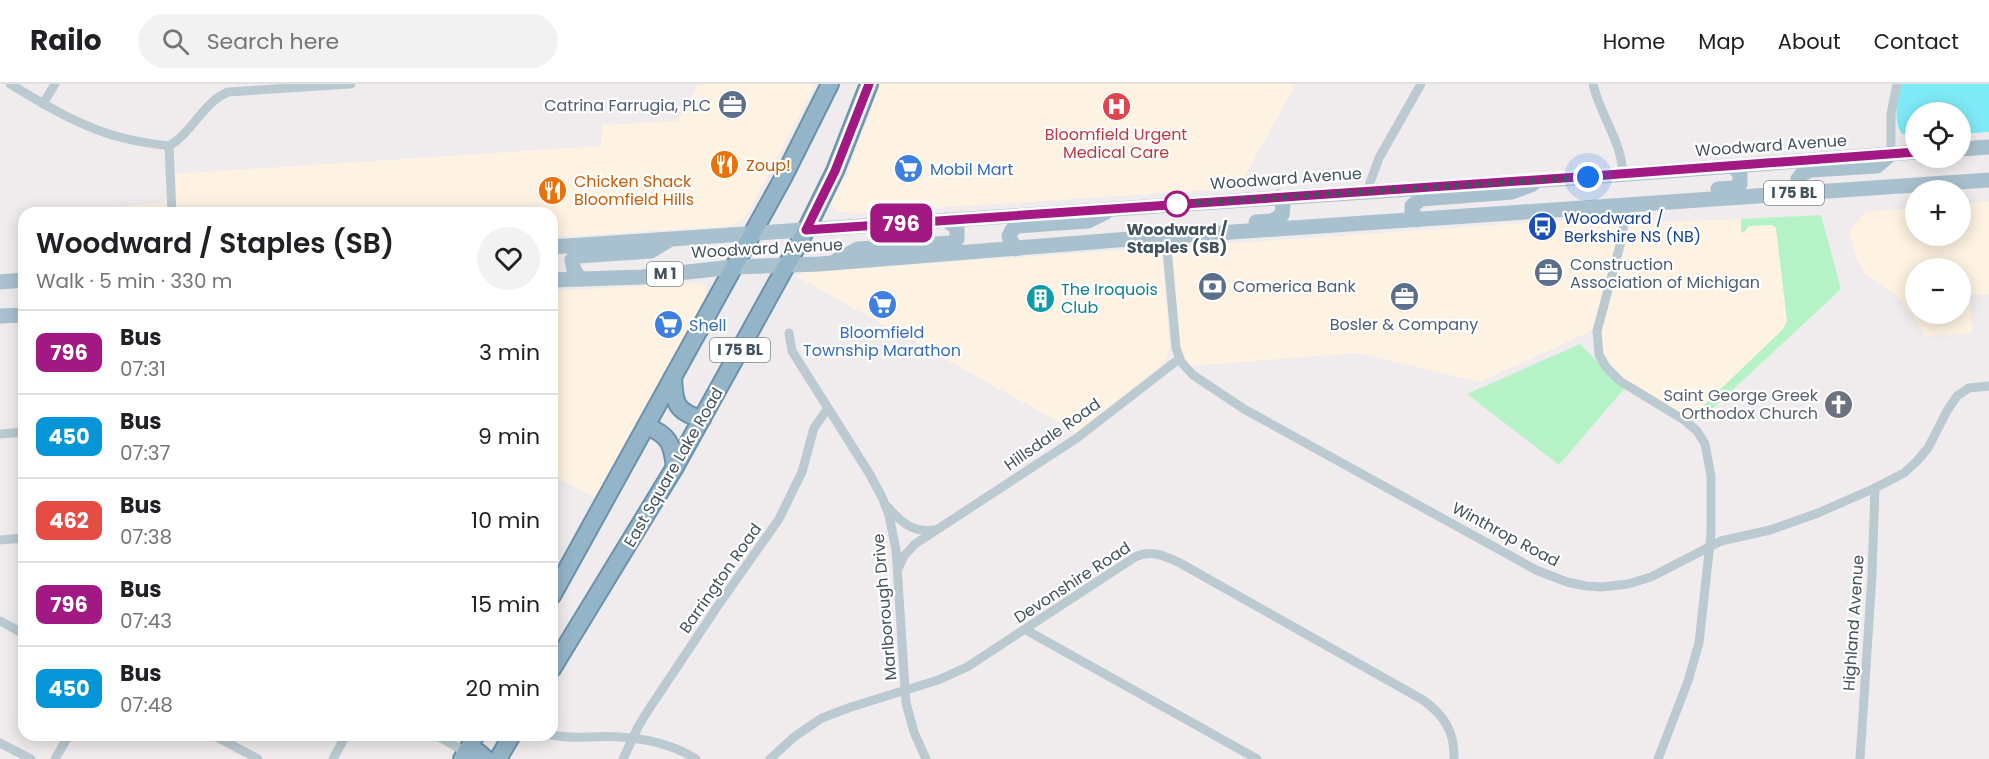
<!DOCTYPE html>
<html lang="en">
<head>
<meta charset="utf-8">
<style>
  :root { --surface:#fff; --page:#f2f2f2; --text:#202124; --muted:#757577; --line:#e0e0e0 }
  body { margin:0; font-family:Poppins,sans-serif; background:var(--page); color:var(--text); height:100vh; display:flex; flex-direction:column; font-size:22px; white-space:nowrap }
  * { box-sizing:border-box; margin:0 }
  p { font-size:20px; color:var(--muted) }
  .icon { flex:none; width:33px; height:33px; fill:none; stroke:currentColor; stroke-width:2; stroke-linecap:round; stroke-linejoin:round }
  .map { position:relative; flex:1; overflow:hidden }
  .drawer { position:absolute; left:18px; top:123px; width:540px; height:534px; display:flex; flex-direction:column; background:var(--surface); border-radius:18px; box-shadow:0 3px 15px #0003 }
  .drawer>* { flex:none }
  .badge { padding:0 12px; border-radius:9px; font-size:21px; line-height:39px }
  .fabs { position:absolute; left:1905px; top:18px; display:grid; gap:12px }
  .fabs a { display:grid; place-items:center; width:66px; height:66px; border-radius:50%; background:var(--surface); box-shadow:0 3px 15px #0003; font-size:30px }
  .you { position:absolute; width:30px; height:30px; margin:-15px; border:4px solid #fff; border-radius:50%; background:#1a73e8; box-shadow:0 0 0 9px #1a73e833 }
  .map>.badge { position:absolute; translate:-50% -50%; box-shadow:0 0 0 3px #fff }
  .round { display:grid; place-items:center; flex:none; width:63px; height:63px; border-radius:32px; background:var(--page) }
  .overview { display:flex; align-items:center; justify-content:space-between; height:102px; padding:0 18px }
  h1 { font-size:28px; font-weight:600; line-height:45px }
  ul { padding:0; list-style:none }
  li { display:flex; align-items:center; gap:18px; height:84px; padding:0 18px; border-top:2px solid var(--line) }
  li div { flex:1 }
  li b { display:block; font-size:22px }
  li em { font-style:normal }
  li .badge { min-width:66px; font-weight:700; text-align:center }
  header { display:flex; align-items:center; gap:36px; box-sizing:border-box; height:84px; padding:0 30px; background:var(--surface); border-bottom:2px solid var(--line) }
  header strong { font-size:28px }
  nav { display:flex; gap:33px; margin-inline-start:auto; font-size:21px }
  .search { width:420px; height:54px; background:var(--page); display:flex; align-items:center; gap:15px; box-sizing:border-box; padding:0 21px; border-radius:33px; color:var(--muted); font-size:22px }
  .map>svg:first-child { display:block }
</style>
</head>
<body>
<header>
<strong>Railo</strong>
<div class="search"><svg class="icon" aria-label="search" viewBox="0 0 24 24"><circle cx="10" cy="10" r="6"/><path d="M15 15l6 6"/></svg>Search here</div>
<nav><a>Home</a><a>Map</a><a>About</a><a>Contact</a></nav>
</header>
<div class="map">
<svg width="1989" height="675" viewBox="0 0 1989 675">
  <rect width="100%" height="100%" fill="#f0eced"/>
  <!-- commercial -->
  <g fill="#fef2e2" fill-rule="evenodd">
    <polygon points="698,0 816,0 747,131 741,137 730,142 552,153 552,129 68,129 68,126 165,119 174,90 601,62 602,41 678,37"/>
    <polygon points="877,0 1296,0 1238,104 859,129 838,128 832,121 830,115 837,101 846,92 874,17 872,13"/>
    <path d="M1989,117V211L1970,210L1972,249L1925,252L1912,231L1898,213L1882,200L1865,190L1857,176L1849,147L1866,128L1915,124L1916,152H1960L1961,120ZM1916,184H1960V230H1916Z"/>
    <polygon points="1610,133 1617,137 1619,144 1593,246 1480,298 1357,269 1190,282 1180,264 1173,176 1174,168 1179,163"/>
    <polygon points="1783,133 1789,248 1695,338 1628,298 1614,285 1604,270 1600,247 1629,143 1645,139"/>
    <polygon points="1152,164 1157,166 1162,172 1170,262 1166,276 1157,285 1077,348 796,192 807,188"/>
    <polygon points="697,199 703,200 707,206 704,219 596,414 552,391 552,207"/>
  </g>
  <!-- green -->
  <g fill="#b5f3c6">
    <polygon points="1821,131 1841,205 1709,328 1702,323 1783,245 1787,237 1776,144 1772,141 1749,142 1744,148 1741,149 1741,135"/>
    <polygon points="1580,260 1624,305 1559,381 1467,310"/>
  </g>
  <!-- water -->
  <path fill="#7deaf5" d="M1902,0H1989V48L1961,50L1960,28H1916L1915,53L1902,50C1893,38 1897,14 1902,0Z"/>
  <g fill="none" stroke-linecap="round" stroke-linejoin="round">
    <defs>
      <g id="trunk">
        <path d="M673,293C674,318 675,328 702,335"/>
        <path d="M646,342C669,351 672,359 675,383"/>
        <polyline points="552,512 783,94 830,0"/>
        <polyline points="552,585 675,383 806,146 835,87 869,0"/>
        <polyline points="466,668 478,668 486,675"/>
        <polyline points="462,675 476,651"/>
        <polyline points="498,675 512,651"/>
      </g>
    </defs>
    <!-- trunk casing -->
    <use href="#trunk" stroke="#6a92ad" stroke-width="20"/>
    <!-- minor -->
    <g stroke="#bbcad1" stroke-width="9">
      <path d="M10,0C45,21 82,44 123,54C138,58 154,60 169,62C193,48 202,19 228,8L351,0"/>
      <path d="M1593,0C1600,31 1622,58 1623,90"/>
      <polyline points="43,20 55,0"/>
      <polyline points="169,62 172,129"/>
      <polyline points="1891,70 1891,30 1897,0"/>
      <polyline points="1367,107 1379,74 1421,0"/>
      <polyline points="1626,122 1622,154 1597,247 1599,271 1606,283 1620,297 1684,336 1697,347 1705,360 1711,392 1711,450 1699,559 1688,597 1658,675"/>
      <polyline points="1166,154 1176,264 1181,278 1193,291 1244,325 1536,486 1567,498 1586,502 1602,503 1628,500 1651,493 1721,457 1770,446 1818,429 1875,404 1904,389 1917,377 1928,364 1947,327 1957,312 1969,304 1989,302"/>
      <polyline points="789,249 792,267 869,389 882,413 889,431 896,466 906,619 914,648 926,675"/>
      <polyline points="0,350 24,348"/>
      <path d="M888,423C901,439 914,449 935,446"/>
      <polyline points="0,456 24,454"/>
      <polyline points="899,483 904,472 915,460 1077,354 1179,275"/>
      <polyline points="0,537 24,550"/>
      <polyline points="1026,546 1257,675"/>
      <polyline points="213,651 258,675"/>
      <polyline points="436,651 466,668"/>
      <path d="M552,651C574,656 596,651 619,653C645,654 674,661 696,675"/>
      <polyline points="0,659 31,675"/>
      <polyline points="55,675 69,651"/>
      <polyline points="333,675 346,651"/>
      <polyline points="623,675 638,643 647,628 717,523 779,435 802,388 814,344 828,324"/>
      <path d="M770,675L794,653L822,634L851,623L938,596L967,583L1135,473C1151,465 1165,472 1180,479L1423,616C1444,631 1455,648 1454,675"/>
      <polyline points="1860,675 1872,491 1875,404"/>
    </g>
    <!-- primary -->
    <g stroke="#a9c1cf" stroke-width="15">
      <polyline points="1960,65 1989,63"/>
      <polyline points="1718,105 1734,104 1740,100 1740,90 1733,82"/>
      <polyline points="1802,109 1798,95 1802,90 1811,86 1877,82 1891,70"/>
      <polyline points="1417,136 1412,127 1412,122 1421,115 1512,108 1533,100"/>
      <polyline points="1256,138 1272,137 1282,131 1283,122 1279,113"/>
      <polyline points="552,163 1588,93 1916,68"/>
      <polyline points="1015,165 1009,152 1012,146 1017,142 1088,137 1106,128"/>
      <polyline points="837,176 858,165 951,159 957,155 957,144 946,136"/>
      <polyline points="580,195 574,186 572,176 578,172 651,167 669,156"/>
      <polyline points="552,196 642,193 733,183 819,180 1117,156 1989,96"/>
      <polyline points="0,198 24,196"/>
      <polyline points="0,232 24,231"/>
    </g>
    <!-- trunk -->
    <use href="#trunk" stroke="#94b4c8" stroke-width="16"/>
  </g>
  <g fill="none" stroke-linecap="round" stroke-linejoin="round">
    <defs>
      <polyline id="line" points="869,0 835,87 806,146 1606,91 1916,68"/>
    </defs>
    <!-- line casing -->
    <use href="#line" stroke="#fff" stroke-width="14"/>
    <!-- line -->
    <use href="#line" stroke="#a31984" stroke-width="9"/>
    <!-- walk -->
    <polyline stroke="#43535c" stroke-width="6" stroke-dasharray="0 10.8" points="1177,120 1588,93"/>
  </g>
  <!-- icons -->
  <defs>
    <symbol id="office-disc" viewBox="-11 -11 22 22"><circle r="9.5" fill="#5c6f8a" stroke="#fff"/><path d="M-6-3h4V-5.5h4V-3h4V5H-6ZM-1-4.5V-3h2v-1.5ZM-6 0V1H6V0Z" fill="#fff"/></symbol>
    <symbol id="hospital-disc" viewBox="-11 -11 22 22"><circle r="9.5" fill="#e0444e" stroke="#fff"/><path d="M-5-5h3v3.5h4V-5h3V5h-3V1.5h-4V5h-3Z" fill="#fff"/></symbol>
    <symbol id="restaurant-disc" viewBox="-11 -11 22 22"><circle r="9.5" fill="#e8710a" stroke="#fff"/><path d="M-5-6h1v4h1v-4h1v4h1v-4h1v5L-1.5 .5V6h-2V.5L-5-1ZM5-6V6H3V1.5H1.5Q1.5-4 5-6Z" fill="#fff"/></symbol>
    <symbol id="supermarket-disc" viewBox="-11 -11 22 22"><circle r="9.5" fill="#3f7fe0" stroke="#fff"/><path d="M-6-5.5h2.5l.6 2H6L4.5 2H-2.5L-4.4-4H-6ZM-1.5 3.2a1.3 1.3 0 1 0 .1 0ZM3 3.2a1.3 1.3 0 1 0 .1 0Z" fill="#fff"/></symbol>
    <symbol id="bus-disc" viewBox="-11 -11 22 22"><circle r="9.5" fill="#1a4fb4" stroke="#fff"/><path d="M-5-6H5V4H4V6H2V4H-2V6H-4V4H-5ZM-3.5-4V0h7V-4ZM-3.5 1.2v1.5H-2V1.2ZM2 1.2v1.5H3.5V1.2Z" fill="#fff"/></symbol>
    <symbol id="bank-disc" viewBox="-11 -11 22 22"><circle r="9.5" fill="#5c6f8a" stroke="#fff"/><path d="M-6-4H6V4H-6ZM0-2.3a2.3 2.3 0 1 0 0 4.6a2.3 2.3 0 1 0 0-4.6Z" fill="#fff"/></symbol>
    <symbol id="building-disc" viewBox="-11 -11 22 22"><circle r="9.5" fill="#0f9aa8" stroke="#fff"/><path d="M-4-6H4V6H1V3H-1V6H-4ZM-2.5-4.3h1.7v1.8h-1.7ZM.8-4.3h1.7v1.8H.8ZM-2.5-1h1.7V.8h-1.7ZM.8-1h1.7V.8H.8Z" fill="#fff"/></symbol>
    <symbol id="church-disc" viewBox="-11 -11 22 22"><circle r="9.5" fill="#6b7280" stroke="#fff"/><path d="M-1.2-6h2.4v3.5h3.3v2.4h-3.3V6h-2.4V-.1h-3.3v-2.4h3.3Z" fill="#fff"/></symbol>
  </defs>
  <g fill-rule="evenodd">
    <use href="#office-disc" x="716" y="4" width="33" height="33"/>
    <use href="#hospital-disc" x="1100" y="6" width="33" height="33"/>
    <use href="#restaurant-disc" x="708" y="64" width="33" height="33"/>
    <use href="#supermarket-disc" x="892" y="68" width="33" height="33"/>
    <use href="#restaurant-disc" x="536" y="90" width="33" height="33"/>
    <use href="#bus-disc" x="1526" y="126" width="33" height="33"/>
    <use href="#office-disc" x="1532" y="172" width="33" height="33"/>
    <use href="#bank-disc" x="1196" y="186" width="33" height="33"/>
    <use href="#office-disc" x="1388" y="196" width="33" height="33"/>
    <use href="#building-disc" x="1024" y="198" width="33" height="33"/>
    <use href="#supermarket-disc" x="866" y="204" width="33" height="33"/>
    <use href="#supermarket-disc" x="652" y="224" width="33" height="33"/>
    <use href="#church-disc" x="1822" y="304" width="33" height="33"/>
  </g>
  <!-- markers -->
  <circle fill="#fff" stroke="#a31984" stroke-width="3" cx="1177" cy="120" r="12"/>
  <g text-anchor="middle" stroke-width="4.5" stroke-linejoin="round" paint-order="stroke">
    <!-- shield labels -->
    <g fill="#fff" stroke="#7b878d" stroke-width="1.5">
      <rect x="1764" y="97" width="60" height="24" rx="4.5"/>
      <rect x="647" y="178" width="36" height="24" rx="4.5"/>
      <rect x="710" y="254" width="60" height="24" rx="4.5"/>
    </g>
    <g font-size="15" font-weight="bold" fill="#43535c">
      <text x="1794" y="114">I 75 BL</text>
      <text x="665" y="195">M 1</text>
      <text x="740" y="271">I 75 BL</text>
    </g>
    <!-- service labels -->
    <g font-size="16" fill="#4e5e75" stroke="#fff" text-anchor="start">
      <text x="711" y="27" text-anchor="end">Catrina Farrugia, PLC</text>
      <text x="1570" y="186">Construction<tspan x="1570" dy="18">Association of Michigan</tspan></text>
      <text x="1233" y="208">Comerica Bank</text>
      <text x="1404" y="246" text-anchor="middle">Bosler &amp; Company</text>
    </g>
    <!-- health labels -->
    <g font-size="16" fill="#be3a42" stroke="#fff">
      <text x="1116" y="56">Bloomfield Urgent<tspan x="1116" dy="18">Medical Care</tspan></text>
    </g>
    <!-- street labels -->
    <g font-size="16" fill="#43535c" stroke="#fff">
      <text transform="translate(1771 61) rotate(-4)" y="6">Woodward Avenue</text>
      <text transform="translate(1286 94) rotate(-4)" y="6">Woodward Avenue</text>
      <text transform="translate(767 164) rotate(-3)" y="6">Woodward Avenue</text>
      <text transform="translate(1052 350) rotate(-35)" y="6">Hillsdale Road</text>
      <text transform="translate(673 383) rotate(-60)" y="6">East Square Lake Road</text>
      <text transform="translate(1506 450) rotate(28)" y="6">Winthrop Road</text>
      <text transform="translate(720 494) rotate(-55)" y="6">Barrington Road</text>
      <text transform="translate(1072 498) rotate(-33)" y="6">Devonshire Road</text>
      <text transform="translate(884 523) rotate(-95)" y="6">Marlborough Drive</text>
      <text transform="translate(1853 539) rotate(-86)" y="6">Highland Avenue</text>
    </g>
    <!-- food labels -->
    <g font-size="16" fill="#c56008" stroke="#fff" text-anchor="start">
      <text x="746" y="87">Zoup!</text>
      <text x="574" y="103">Chicken Shack<tspan x="574" dy="18">Bloomfield Hills</tspan></text>
    </g>
    <!-- shop labels -->
    <g font-size="16" fill="#366cbe" stroke="#fff" text-anchor="start">
      <text x="930" y="91">Mobil Mart</text>
      <text x="689" y="247">Shell</text>
      <text x="882" y="254" text-anchor="middle">Bloomfield<tspan x="882" dy="18">Township Marathon</tspan></text>
    </g>
    <!-- transit labels -->
    <g font-size="16" fill="#164399" stroke="#fff" text-anchor="start">
      <text x="1564" y="140">Woodward /<tspan x="1564" dy="18">Berkshire NS (NB)</tspan></text>
    </g>
    <!-- stop labels -->
    <g font-size="16" font-weight="bold" fill="#43535c" stroke="#fff">
      <text x="1177" y="151">Woodward /<tspan x="1177" dy="18">Staples (SB)</tspan></text>
    </g>
    <!-- culture labels -->
    <g font-size="16" fill="#0d838f" stroke="#fff" text-anchor="start">
      <text x="1061" y="211">The Iroquois<tspan x="1061" dy="18">Club</tspan></text>
    </g>
    <!-- worship labels -->
    <g font-size="16" fill="#5b616d" stroke="#fff" text-anchor="end">
      <text x="1818" y="317">Saint George Greek<tspan x="1818" dy="18">Orthodox Church</tspan></text>
    </g>
  </g>
</svg>
<div class="fabs">
<a><svg class="icon" aria-label="locate" viewBox="0 0 24 24"><circle cx="12" cy="12" r="6"/><path d="M12 2v4M12 18v4M2 12h4M18 12h4"/></svg></a>
<a>+</a>
<a>−</a>
</div>
<div class="you" style="left:1588px;top:93px"></div>
<b class="badge" style="left:901px;top:139px;background:#a31984;color:#fff">796</b>
<section class="drawer">
<div class="overview"><div><h1>Woodward / Staples (SB)</h1><p>Walk · 5 min · 330 m</p></div><a class="round"><svg class="icon" aria-label="heart" viewBox="0 0 24 24"><path d="M12 20l-8-8c-3-5 5-10 8-4 3-6 11-1 8 4z"/></svg></a></div>
<ul>
<li><span class="badge" style="background:#a31984;color:#fff">796</span><div><b>Bus</b><p>07:31</p></div><em>3 min</em></li>
<li><span class="badge" style="background:#0696d7;color:#fff">450</span><div><b>Bus</b><p>07:37</p></div><em>9 min</em></li>
<li><span class="badge" style="background:#e54c44;color:#fff">462</span><div><b>Bus</b><p>07:38</p></div><em>10 min</em></li>
<li><span class="badge" style="background:#a31984;color:#fff">796</span><div><b>Bus</b><p>07:43</p></div><em>15 min</em></li>
<li><span class="badge" style="background:#0696d7;color:#fff">450</span><div><b>Bus</b><p>07:48</p></div><em>20 min</em></li>
</ul>
</section>
</div>
</body>
</html>
